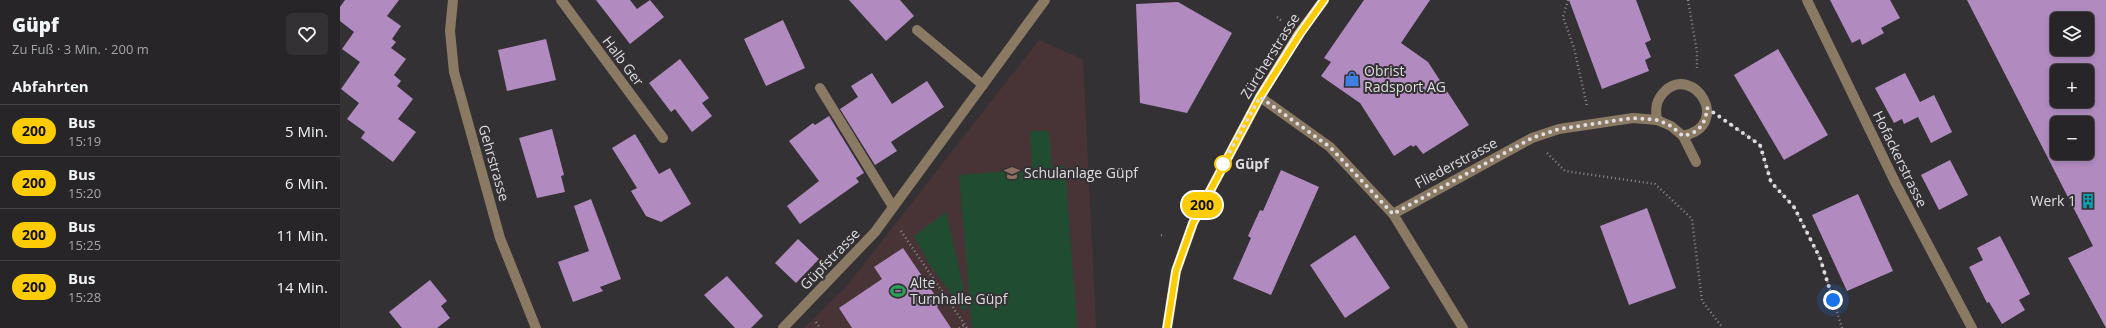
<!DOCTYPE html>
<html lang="de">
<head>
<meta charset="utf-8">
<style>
  :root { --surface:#272528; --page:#333134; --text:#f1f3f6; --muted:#a4a5a8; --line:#434245 }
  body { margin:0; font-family:"Open Sans",sans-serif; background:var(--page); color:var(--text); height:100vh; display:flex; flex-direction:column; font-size:15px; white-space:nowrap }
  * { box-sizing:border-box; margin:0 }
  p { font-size:13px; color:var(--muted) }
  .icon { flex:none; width:22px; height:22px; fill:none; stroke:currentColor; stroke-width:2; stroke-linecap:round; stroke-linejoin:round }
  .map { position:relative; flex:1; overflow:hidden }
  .drawer { display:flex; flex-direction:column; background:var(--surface); width:340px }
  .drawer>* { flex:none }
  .badge { padding:0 8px; border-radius:13px; font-size:14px; line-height:26px }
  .tools { position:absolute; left:1710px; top:12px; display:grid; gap:8px }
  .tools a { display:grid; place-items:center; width:44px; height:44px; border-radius:6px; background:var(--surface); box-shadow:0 2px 6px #0003,0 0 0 1px var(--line); font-size:20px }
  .you { position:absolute; width:20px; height:20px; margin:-10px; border:3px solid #fff; border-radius:50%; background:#1a73e8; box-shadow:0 0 0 6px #1a73e833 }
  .map>.badge { position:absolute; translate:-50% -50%; box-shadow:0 0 0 2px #fff }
  h2 { padding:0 12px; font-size:15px; line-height:36px }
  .round { display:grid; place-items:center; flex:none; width:42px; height:42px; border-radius:6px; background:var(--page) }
  .overview { display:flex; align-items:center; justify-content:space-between; height:68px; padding:0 12px }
  h1 { font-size:19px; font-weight:800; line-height:30px }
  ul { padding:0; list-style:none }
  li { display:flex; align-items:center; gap:12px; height:52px; padding:0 12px; border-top:1px solid var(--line) }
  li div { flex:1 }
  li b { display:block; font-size:15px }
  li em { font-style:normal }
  li .badge { min-width:44px; font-weight:700; text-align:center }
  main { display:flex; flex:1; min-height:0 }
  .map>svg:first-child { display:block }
</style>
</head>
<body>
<main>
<section class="drawer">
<div class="overview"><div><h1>Güpf</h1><p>Zu Fuß · 3 Min. · 200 m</p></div><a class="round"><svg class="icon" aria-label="heart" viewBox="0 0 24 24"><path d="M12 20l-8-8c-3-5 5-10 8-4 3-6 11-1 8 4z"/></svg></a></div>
<h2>Abfahrten</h2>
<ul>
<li><span class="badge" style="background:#fc0;color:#111">200</span><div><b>Bus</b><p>15:19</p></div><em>5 Min.</em></li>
<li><span class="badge" style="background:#fc0;color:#111">200</span><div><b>Bus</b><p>15:20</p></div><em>6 Min.</em></li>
<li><span class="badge" style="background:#fc0;color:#111">200</span><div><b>Bus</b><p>15:25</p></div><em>11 Min.</em></li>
<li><span class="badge" style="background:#fc0;color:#111">200</span><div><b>Bus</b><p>15:28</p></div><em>14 Min.</em></li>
</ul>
</section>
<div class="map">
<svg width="1766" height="328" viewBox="0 0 1766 328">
  <rect width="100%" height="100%" fill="#343135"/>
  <!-- education -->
  <polygon fill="#483436" points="699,40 743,59 756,328 464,328 506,287"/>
  <!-- green -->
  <g fill="#204c31">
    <polygon points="690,131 709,131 712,167 725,166 737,328 632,328 619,175 692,169"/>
    <polygon points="606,212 628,308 623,310 590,265 574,236"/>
  </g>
  <!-- building -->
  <g fill="#b18bc0" fill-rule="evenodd">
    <polygon points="5,0 59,0 47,16 61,26 52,39 56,42 51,48 66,59 54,75 61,81 57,86 73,99 58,119 76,132 53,162 21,138 25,132 7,119 19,103 1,89 20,62 2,49 14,32 0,21 0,7"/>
    <polygon points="256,0 290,0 297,9 310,0 324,17 290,44"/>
    <polygon points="509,0 560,0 574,16 546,41"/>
    <polygon points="1024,0 1090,0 1061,43 1088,62 1129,125 1083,154 1076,145 1073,147 1071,145 1054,156 1020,103 981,76 991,62 984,58"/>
    <polygon points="1229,0 1296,0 1311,40 1305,43 1311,57 1305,60 1309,71 1262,89"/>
    <polygon points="1490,0 1550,0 1560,18 1541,28 1544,33 1522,45 1520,39 1512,43"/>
    <path d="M1627,0H1766V328L1728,258L1753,246ZM1717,19H1747V49H1717ZM1717,71H1747V101H1717ZM1717,123H1747V153H1717Z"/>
    <polygon points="838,2 892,33 847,113 800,103 796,4"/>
    <polygon points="443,20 465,68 426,86 404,39"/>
    <polygon points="206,39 216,80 167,91 158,50"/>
    <polygon points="1438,49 1488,135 1444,160 1394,75"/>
    <polygon points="340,59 369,98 362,103 372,116 352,132 335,109 331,112 309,83"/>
    <polygon points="532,73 552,104 587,81 604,107 551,142 557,151 535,165 500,109 518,97 511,86"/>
    <polygon points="1565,73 1580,102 1594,95 1612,132 1591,143 1578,117 1564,124 1562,119 1554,123 1535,88"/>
    <polygon points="489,116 524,173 516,178 519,182 460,224 447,206 479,181 449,141 473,123 475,125"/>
    <polygon points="212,129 224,175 221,176 225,192 197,198 179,138"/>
    <polygon points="295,134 319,174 330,168 351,204 321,222 306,216 291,191 297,188 272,148"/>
    <polygon points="1610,160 1628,195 1599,210 1581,175"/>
    <polygon points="941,170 979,187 931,295 893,279 911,238 908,236 920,210 923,211"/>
    <polygon points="1518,194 1553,271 1507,291 1472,215"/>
    <polygon points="251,199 281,279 260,287 263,291 233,302 218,262 249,251 234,206"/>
    <polygon points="1307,208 1336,288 1289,305 1260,226"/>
    <polygon points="1015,235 1050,288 1005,318 970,265"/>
    <polygon points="1660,236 1690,294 1679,300 1685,310 1662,324 1649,302 1647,303 1629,267 1643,260 1637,248"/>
    <polygon points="458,239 479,259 456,283 435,263"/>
    <polygon points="563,248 601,304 597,307 611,328 512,328 499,308 542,279 534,267"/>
    <polygon points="387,276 423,316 411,328 395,328 364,295"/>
    <polygon points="90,280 107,301 101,306 110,318 97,328 62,328 49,312"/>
  </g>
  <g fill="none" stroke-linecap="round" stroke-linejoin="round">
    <!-- path -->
    <g stroke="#8b898c" stroke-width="2.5" stroke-dasharray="1 3" stroke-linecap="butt">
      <polyline points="1228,0 1223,17 1234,48 1247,106"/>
      <polyline points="1348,0 1357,52 1357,68"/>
      <polyline points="937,17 943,22"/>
      <polyline points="1386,121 1420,145 1431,182 1454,207 1480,258 1502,328"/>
      <polyline points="1207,153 1225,171 1315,184 1352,219 1362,301 1383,328"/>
      <polyline points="561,231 627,328"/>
      <polyline points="821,235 825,236"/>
      <polyline points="476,322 480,328"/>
      <polyline points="619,328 624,325"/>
    </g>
    <!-- minor -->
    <g stroke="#8a7a63" stroke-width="10">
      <polyline points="113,0 110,31 114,72 160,238 196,328"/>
      <polyline points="221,0 323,138"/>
      <polyline points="1467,0 1556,184 1632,328"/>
      <polyline points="577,30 643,85"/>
      <polyline points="480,88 553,207"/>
      <polyline points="920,97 990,147 1053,214 1123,328"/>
      <path d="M1317,120C1315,108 1316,100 1325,91C1354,64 1393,125 1343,136"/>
      <polyline points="1053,214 1192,138 1219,129 1293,118 1317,120 1331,126 1343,136 1356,162"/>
      <polyline points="443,328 535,232 705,0"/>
    </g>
    <!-- major -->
    <polyline stroke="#e3c192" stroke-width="10" points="827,328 836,271 853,223 920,97 959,34 984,0"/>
  </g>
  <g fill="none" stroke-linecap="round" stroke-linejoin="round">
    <defs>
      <polyline id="line" points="827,328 836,271 853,223 920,97 960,34 984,0"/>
    </defs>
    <!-- line casing -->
    <use href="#line" stroke="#fff" stroke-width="9"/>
    <!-- line -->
    <use href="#line" stroke="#fc0" stroke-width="6"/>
    <!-- walk -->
    <path stroke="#dfdde0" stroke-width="4" stroke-dasharray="0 7.2" d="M883,164L920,97L990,147L1053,214L1192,138L1219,129L1293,118L1318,120L1331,126L1343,136C1359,133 1366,123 1367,108L1420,145L1431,182L1454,207L1480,258L1493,300"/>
  </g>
  <!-- icons -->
  <defs>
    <symbol id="shop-bare" viewBox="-9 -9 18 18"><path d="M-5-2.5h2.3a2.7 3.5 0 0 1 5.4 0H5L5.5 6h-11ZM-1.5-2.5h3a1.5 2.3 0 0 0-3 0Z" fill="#3f7fe0" stroke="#343135" stroke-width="2.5" paint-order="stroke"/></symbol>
    <symbol id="school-bare" viewBox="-9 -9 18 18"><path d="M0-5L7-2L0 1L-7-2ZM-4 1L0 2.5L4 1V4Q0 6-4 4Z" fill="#8d6e63" stroke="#343135" stroke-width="2.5" paint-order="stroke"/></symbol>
    <symbol id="building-bare" viewBox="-9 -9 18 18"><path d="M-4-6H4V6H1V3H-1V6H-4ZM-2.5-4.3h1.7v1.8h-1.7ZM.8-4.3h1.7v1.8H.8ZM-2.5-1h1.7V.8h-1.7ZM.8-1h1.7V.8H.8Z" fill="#0f9aa8" stroke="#343135" stroke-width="2.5" paint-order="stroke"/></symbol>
    <symbol id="stadium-bare" viewBox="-9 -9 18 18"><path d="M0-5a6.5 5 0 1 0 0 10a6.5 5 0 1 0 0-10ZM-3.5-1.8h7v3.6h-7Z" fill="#2e9e5b" stroke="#343135" stroke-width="2.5" paint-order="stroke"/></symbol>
  </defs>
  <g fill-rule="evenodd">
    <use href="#shop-bare" x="1001" y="68" width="22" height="22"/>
    <use href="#school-bare" x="661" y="162" width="22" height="22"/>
    <use href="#building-bare" x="1737" y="190" width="22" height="22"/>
    <use href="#stadium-bare" x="547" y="280" width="22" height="22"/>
  </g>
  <!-- markers -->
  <circle fill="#fff" stroke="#fc0" stroke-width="2" cx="883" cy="164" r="8"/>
  <g text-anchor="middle" stroke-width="4" stroke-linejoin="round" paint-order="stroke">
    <!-- street labels -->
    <g font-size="14" fill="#dfdde0" stroke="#343135">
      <text transform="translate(930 56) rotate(-58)" y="5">Zürcherstrasse</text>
      <text transform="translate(283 61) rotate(53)" y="5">Halb Ger</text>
      <text transform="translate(1560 159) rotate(64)" y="5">Hofackerstrasse</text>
      <text transform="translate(154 163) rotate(74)" y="5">Gehrstrasse</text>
      <text transform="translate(1116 163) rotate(-28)" y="5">Fliederstrasse</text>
      <text transform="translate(490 259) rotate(-46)" y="5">Güpfstrasse</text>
    </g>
    <!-- poi labels -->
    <g font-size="14" fill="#dfdde0" stroke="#343135" text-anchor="start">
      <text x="1024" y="76">Obrist<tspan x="1024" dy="16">Radsport AG</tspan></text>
      <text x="684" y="178">Schulanlage Güpf</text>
      <text x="1736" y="206" text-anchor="end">Werk 1</text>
      <text x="570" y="288">Alte<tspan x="570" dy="16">Turnhalle Güpf</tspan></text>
    </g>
    <!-- stop labels -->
    <g font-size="14" font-weight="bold" fill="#dfdde0" stroke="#343135" text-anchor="start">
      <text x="895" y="169">Güpf</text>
    </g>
  </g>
</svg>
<div class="tools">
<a><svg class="icon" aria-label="layers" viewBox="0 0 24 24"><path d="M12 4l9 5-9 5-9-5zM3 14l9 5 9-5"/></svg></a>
<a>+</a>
<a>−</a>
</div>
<div class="you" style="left:1493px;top:300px"></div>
<b class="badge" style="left:862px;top:205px;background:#fc0;color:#111">200</b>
</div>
</main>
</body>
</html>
